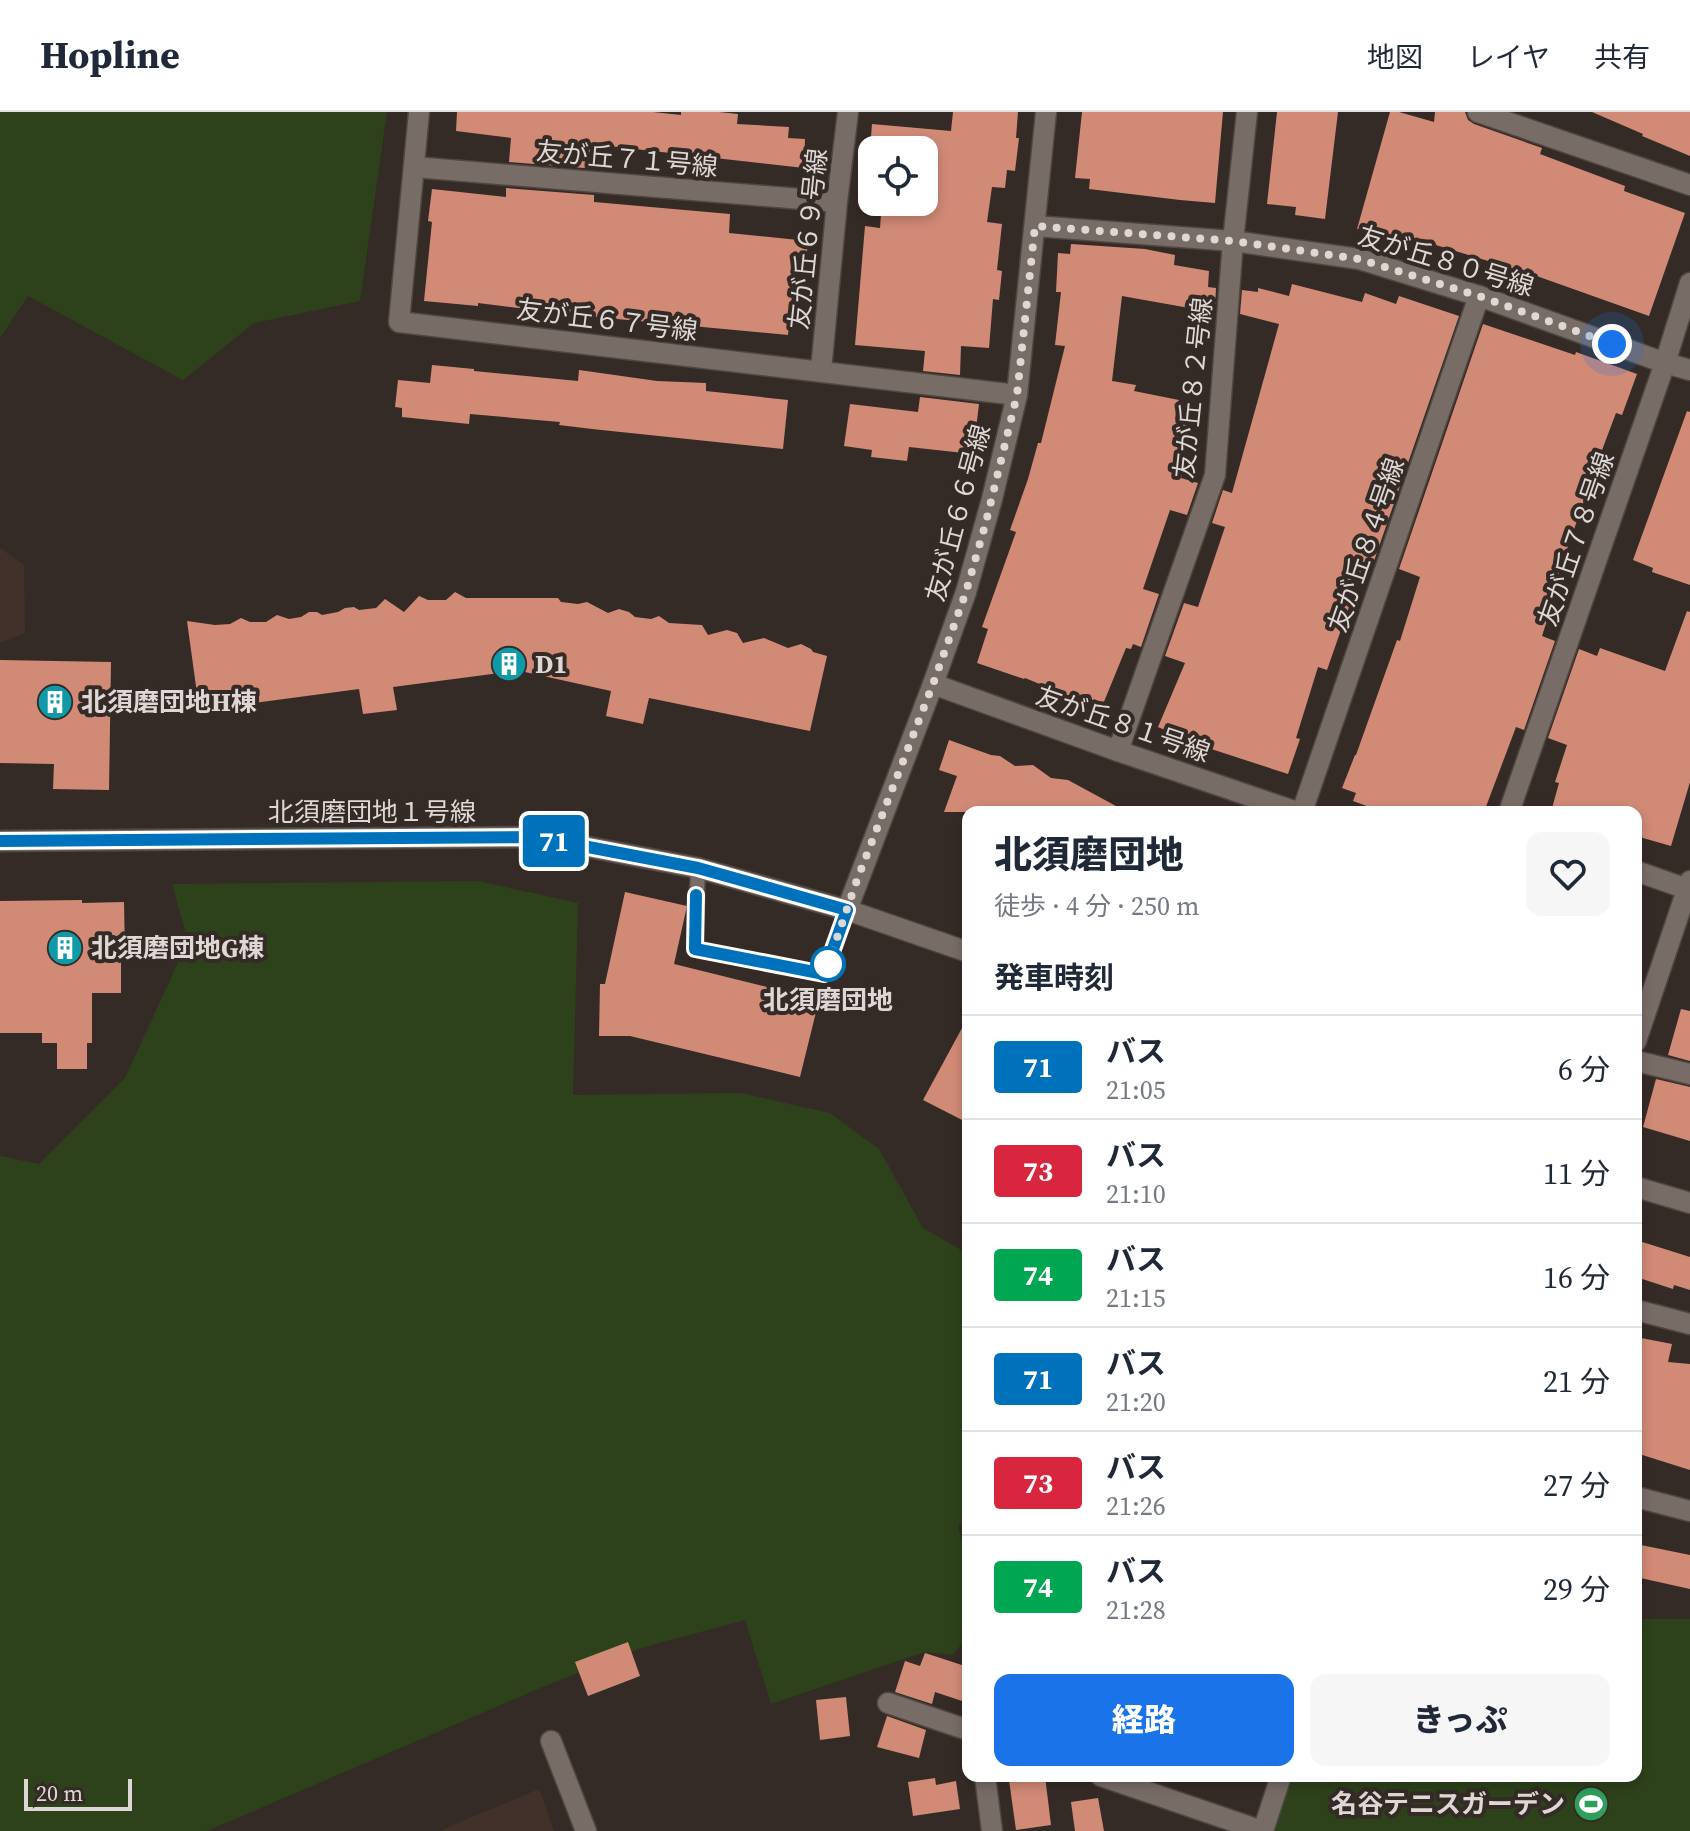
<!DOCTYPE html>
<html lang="ja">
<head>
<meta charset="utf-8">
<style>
  :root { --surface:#fff; --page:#f6f6f7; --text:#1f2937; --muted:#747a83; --line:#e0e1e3; --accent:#1a73e8 }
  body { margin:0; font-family:"Source Serif 4","Noto Sans JP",serif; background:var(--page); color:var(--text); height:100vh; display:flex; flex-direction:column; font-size:30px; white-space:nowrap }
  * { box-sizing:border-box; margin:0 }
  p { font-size:26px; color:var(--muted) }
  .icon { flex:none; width:44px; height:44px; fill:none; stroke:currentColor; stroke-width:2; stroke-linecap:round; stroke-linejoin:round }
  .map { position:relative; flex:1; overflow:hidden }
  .side { position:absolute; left:962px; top:694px; width:680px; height:976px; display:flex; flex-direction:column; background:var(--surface); border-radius:16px; box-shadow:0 4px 12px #0003 }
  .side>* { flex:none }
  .badge { padding:0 16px; border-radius:6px; font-size:28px; line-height:52px }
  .buttons { position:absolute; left:858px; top:24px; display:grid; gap:16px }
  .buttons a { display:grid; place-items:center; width:80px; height:80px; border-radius:16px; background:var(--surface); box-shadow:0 4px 12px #0003; font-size:40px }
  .scale { position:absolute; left:24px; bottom:20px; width:108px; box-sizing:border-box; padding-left:8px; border:4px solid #dfd7d5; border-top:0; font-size:22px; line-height:28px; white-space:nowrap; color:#dfd7d5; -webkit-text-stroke:6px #352b26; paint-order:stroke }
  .you { position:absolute; width:40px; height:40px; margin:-20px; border:6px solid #fff; border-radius:50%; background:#1a73e8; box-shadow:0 0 0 12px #1a73e833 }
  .map>.badge { position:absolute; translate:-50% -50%; box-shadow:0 0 0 4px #fff }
  h2 { padding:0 32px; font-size:30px; line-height:72px }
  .round { display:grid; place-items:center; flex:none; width:84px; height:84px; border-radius:16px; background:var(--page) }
  .overview { display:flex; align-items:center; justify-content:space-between; height:136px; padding:0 32px }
  h1 { font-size:38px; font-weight:800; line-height:60px }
  .cta { display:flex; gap:16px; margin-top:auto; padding:16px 32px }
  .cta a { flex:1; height:92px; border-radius:16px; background:var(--accent); color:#fff; font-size:32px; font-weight:800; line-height:92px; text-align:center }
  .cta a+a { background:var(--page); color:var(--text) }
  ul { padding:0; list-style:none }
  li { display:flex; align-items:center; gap:24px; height:104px; padding:0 32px; border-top:2px solid var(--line) }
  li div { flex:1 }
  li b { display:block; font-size:30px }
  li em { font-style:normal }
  li .badge { min-width:88px; font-weight:700; text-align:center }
  header { display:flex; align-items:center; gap:48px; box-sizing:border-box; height:112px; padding:0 40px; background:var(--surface); border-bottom:2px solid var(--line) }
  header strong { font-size:38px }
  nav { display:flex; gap:44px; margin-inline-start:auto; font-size:28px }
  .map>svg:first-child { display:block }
</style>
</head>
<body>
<header>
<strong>Hopline</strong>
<nav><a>地図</a><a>レイヤ</a><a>共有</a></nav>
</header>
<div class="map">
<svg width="1690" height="1719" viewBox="0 0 1690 1719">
  <rect width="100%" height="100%" fill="#352b26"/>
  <!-- built -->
  <g fill="#42312a">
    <polygon points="0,436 24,453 25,521 0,531"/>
    <polygon points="539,1677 554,1719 439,1719"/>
  </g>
  <!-- green -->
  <g fill="#2d421b">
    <polygon points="0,0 387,0 360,189 254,211 183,268 28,184 0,226"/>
    <polygon points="478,769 578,791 573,983 741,981 830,1001 879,1037 923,1116 968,1142 968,1404 958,1414 968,1451 968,1523 953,1543 924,1540 771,1592 745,1508 641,1536 540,1576 207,1719 0,1719 0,1044 39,1052 125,966 188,829 172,772"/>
    <polygon points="1636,1507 1690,1507 1690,1719 1271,1719 1291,1664 1636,1664"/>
  </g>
  <!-- building -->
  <g fill="#d18a76">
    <polygon points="457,0 653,0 681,3 681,0 719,0 738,2 737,12 789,15 788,26 805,27 804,56 599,33 597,57 509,50 511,26 456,19"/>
    <polygon points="953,0 1018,0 1016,26 1019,26 1015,59 1007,58 1005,76 992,75 987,110 1002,112 997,158 1002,159 999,188 993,187 989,236 961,234 960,263 923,259 925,239 855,233 865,114 880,116 882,90 924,90 924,38 872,38 872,63 868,63 872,12 951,19"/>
    <polygon points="1082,0 1223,0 1215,91 1180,88 1089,77 1090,67 1075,66"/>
    <polygon points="1277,0 1338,0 1325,107 1295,103 1296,95 1267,92"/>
    <polygon points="1390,0 1399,0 1434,10 1435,0 1465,0 1468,8 1474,12 1542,36 1540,42 1625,74 1624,79 1685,101 1649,204 1531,162 1416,127 1415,133 1366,122 1367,117 1357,117"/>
    <polygon points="1592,0 1690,0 1690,44 1642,24 1643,22"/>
    <polygon points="506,76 594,83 594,90 730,102 729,121 808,129 805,164 794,162 788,223 585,204 478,191 478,194 424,189 432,110 428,109 432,77 506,85"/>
    <polygon points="1071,132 1145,137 1175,143 1174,153 1209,159 1208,175 1216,176 1215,195 1206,193 1206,199 1122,184 1112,269 1136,273 1134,279 1179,288 1175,307 1191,310 1181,366 1198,371 1187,403 1170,398 1143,477 1159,482 1141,535 1133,532 1131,537 1126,536 1101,597 1025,566 1024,567 977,551 988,517 982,515 1016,420 1010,418 1028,367 1038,331 1041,331 1065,234 1055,233 1061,180 1056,180 1058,141 1070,142"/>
    <polygon points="1292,172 1362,190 1365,181 1396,192 1399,184 1459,204 1374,449 1366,446 1327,558 1318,555 1296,626 1300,627 1288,662 1199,633 1158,615 1185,551 1165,544 1184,491 1198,495 1225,415 1212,411 1223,378 1232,381 1279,212 1240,202 1242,178 1258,180 1258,176 1289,184"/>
    <polygon points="1483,212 1575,243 1576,240 1637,262 1622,303 1616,301 1584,386 1585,386 1547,494 1551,496 1542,524 1555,529 1524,618 1516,615 1484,700 1383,700 1353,689 1356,681 1342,676 1355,643 1356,643 1397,528 1400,529 1420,465 1399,457"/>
    <polygon points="432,253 474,257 474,259 578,269 579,258 657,269 706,271 706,279 788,288 783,337 592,317 559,313 560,310 470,302 469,312 402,305 402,296 395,295 398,268 430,271"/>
    <polygon points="920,285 979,292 973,342 909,335 907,349 871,345 872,338 844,334 850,292 918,300"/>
    <polygon points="1687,299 1690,300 1690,473 1652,460 1653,456 1633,448"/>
    <polygon points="455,480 466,486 558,486 561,490 578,492 587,490 608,501 619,497 629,500 635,505 651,507 659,504 669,511 702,513 708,523 727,518 737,521 743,531 764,526 788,536 801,532 811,537 813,540 827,544 810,619 649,586 643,612 606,604 611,579 525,560 492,562 393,575 397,598 363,602 359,577 232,594 231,592 199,596 187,509 215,513 230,512 241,506 250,510 266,510 277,503 289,507 301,505 309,500 317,500 322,503 338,500 345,496 354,495 359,498 376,496 385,487 404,500 419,484 428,488 446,488"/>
    <polygon points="1687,499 1690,500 1690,670 1671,734 1636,724 1636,700 1551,700 1559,671 1555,670 1567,633 1548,626 1579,537 1597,544 1600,536 1665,559"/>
    <polygon points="0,548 111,550 109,678 53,677 54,652 0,651"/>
    <polygon points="949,628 991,643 1000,644 1015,654 1033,653 1051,666 1068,668 1127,700 944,700 957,664 939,658"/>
    <polygon points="625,780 687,794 674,852 819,888 800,965 630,924 599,924 600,872 605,872"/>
    <polygon points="82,788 82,791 124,790 125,842 121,842 121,881 92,881 92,931 87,931 87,957 57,957 57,931 42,931 42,921 0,921 0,789"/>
    <polygon points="1681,897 1690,899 1690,949 1668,943"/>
    <polygon points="968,905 968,1011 923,988"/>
    <polygon points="1656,967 1690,975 1690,1029 1643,1015"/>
    <polygon points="1636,1128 1690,1145 1690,1178 1674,1173 1673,1177 1636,1165"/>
    <polygon points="1636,1225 1672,1232 1668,1250 1690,1252 1690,1358 1636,1341"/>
    <polygon points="1636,1432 1690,1443 1690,1477 1636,1465"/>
    <polygon points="628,1530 640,1564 588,1584 575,1550"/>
    <polygon points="925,1541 968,1555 968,1591 935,1580 932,1592 895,1580 905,1549 920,1554"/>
    <polygon points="846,1585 850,1624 820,1628 816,1588"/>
    <polygon points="887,1604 926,1618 919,1646 877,1635"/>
    <polygon points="1045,1664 1051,1713 1016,1718 1009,1668"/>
    <polygon points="935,1666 936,1673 956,1669 960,1697 913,1704 908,1670"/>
    <polygon points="1098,1686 1104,1719 1075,1719 1071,1690"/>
  </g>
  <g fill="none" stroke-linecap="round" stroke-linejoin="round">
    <defs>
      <polyline id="lane" points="698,756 695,837 824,862 847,798"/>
      <g id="street">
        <polyline points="419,0 399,210 1017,283"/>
        <polyline points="1478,0 1690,73"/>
        <polyline points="414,55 837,90"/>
        <polyline points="1035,114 1233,129 1359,147 1479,184 1665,251 1690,258"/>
        <polyline points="821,258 837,90 848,0"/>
        <polyline points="933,572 1118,639 1297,700"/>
        <polyline points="1118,639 1215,363 1233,129 1247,0"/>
        <polyline points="1302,700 1479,184"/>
        <polyline points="1509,700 1665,251 1690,171"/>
        <polyline points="1636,759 1690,778"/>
        <polyline points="847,798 933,572 966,480 992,387 1017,283 1046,0"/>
        <polyline points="1636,929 1690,769"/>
        <polyline points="1636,949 1690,962"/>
        <polyline points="1636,1198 1690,1212"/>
        <polyline points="1636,1385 1690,1399"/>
        <polyline points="888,1591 968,1618"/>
        <polyline points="551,1629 586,1719"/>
        <polyline points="985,1664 992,1719"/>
        <polyline points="1101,1664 1262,1719"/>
        <polyline points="1263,1719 1281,1664"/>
      </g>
      <g id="secondary">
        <polyline points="0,729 536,725 698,756 847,798 968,840"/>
        <polyline points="1636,1075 1690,1091"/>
      </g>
    </defs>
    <!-- lane casing -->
    <use href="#lane" stroke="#4f4642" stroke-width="17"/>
    <!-- street casing -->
    <use href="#street" stroke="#4f4642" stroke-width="23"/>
    <!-- secondary casing -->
    <use href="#secondary" stroke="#4f4642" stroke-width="23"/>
    <!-- lane -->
    <use href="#lane" stroke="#786c66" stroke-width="14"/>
    <!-- street -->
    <use href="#street" stroke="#786c66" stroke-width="20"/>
    <!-- secondary -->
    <use href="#secondary" stroke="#786c66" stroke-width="20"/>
  </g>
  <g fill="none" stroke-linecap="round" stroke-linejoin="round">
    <defs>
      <polyline id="line" points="0,729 536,725 698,756 847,798 824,862 695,837 696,783"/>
    </defs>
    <!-- line casing -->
    <use href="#line" stroke="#fff" stroke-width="18"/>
    <!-- line -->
    <use href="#line" stroke="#0072bc" stroke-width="12"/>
    <!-- walk -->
    <polyline stroke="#dfd7d5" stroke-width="8" stroke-dasharray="0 14.4" points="828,852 857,768 933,572 966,480 986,410 1017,283 1035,114 1233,129 1359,147 1479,184 1612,232"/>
  </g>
  <!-- icons -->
  <defs>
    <symbol id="building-disc" viewBox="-11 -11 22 22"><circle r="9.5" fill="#0f9aa8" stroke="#352b26"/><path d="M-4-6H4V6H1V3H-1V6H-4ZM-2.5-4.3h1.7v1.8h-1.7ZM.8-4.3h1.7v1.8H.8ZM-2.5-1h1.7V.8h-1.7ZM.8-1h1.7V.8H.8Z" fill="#fff"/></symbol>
    <symbol id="stadium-disc" viewBox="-11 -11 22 22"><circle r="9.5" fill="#2e9e5b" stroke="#352b26"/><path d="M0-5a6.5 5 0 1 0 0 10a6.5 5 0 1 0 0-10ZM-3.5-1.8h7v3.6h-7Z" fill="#fff"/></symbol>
  </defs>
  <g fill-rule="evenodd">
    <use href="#building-disc" x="489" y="532" width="40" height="40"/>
    <use href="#building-disc" x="35" y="570" width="40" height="40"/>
    <use href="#building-disc" x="45" y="816" width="40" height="40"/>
    <use href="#stadium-disc" x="1571" y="1672" width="40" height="40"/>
  </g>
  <!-- markers -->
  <circle fill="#fff" stroke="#0072bc" stroke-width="4" cx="828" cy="852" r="16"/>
  <g text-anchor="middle" stroke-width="8" stroke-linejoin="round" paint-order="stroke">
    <!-- street labels -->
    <g font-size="26" fill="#dfd7d5" stroke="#352b26">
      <text transform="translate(627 47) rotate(5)" y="9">友が丘７１号線</text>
      <text transform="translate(808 127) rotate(-84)" y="9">友が丘６９号線</text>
      <text transform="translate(1446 149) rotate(17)" y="9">友が丘８０号線</text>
      <text transform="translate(607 208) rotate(7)" y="9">友が丘６７号線</text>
      <text transform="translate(1193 276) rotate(-84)" y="9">友が丘８２号線</text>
      <text transform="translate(958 401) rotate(-75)" y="9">友が丘６６号線</text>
      <text transform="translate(1576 427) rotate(-71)" y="9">友が丘７８号線</text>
      <text transform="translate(1366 433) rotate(-71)" y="9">友が丘８４号線</text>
      <text transform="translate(1123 612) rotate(19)" y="9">友が丘８１号線</text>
      <text x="372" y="709">北須磨団地１号線</text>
    </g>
    <!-- poi labels -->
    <g font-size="26" font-weight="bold" fill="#dfd7d5" stroke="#352b26" text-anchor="start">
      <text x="535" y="561">D1</text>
      <text x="81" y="599">北須磨団地H棟</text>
      <text x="91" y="845">北須磨団地G棟</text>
      <text x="1565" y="1701" text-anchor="end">名谷テニスガーデン</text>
    </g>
    <!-- stop labels -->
    <g font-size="26" font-weight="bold" fill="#dfd7d5" stroke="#352b26">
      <text x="828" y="897">北須磨団地</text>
    </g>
  </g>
</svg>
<div class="buttons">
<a><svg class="icon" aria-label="locate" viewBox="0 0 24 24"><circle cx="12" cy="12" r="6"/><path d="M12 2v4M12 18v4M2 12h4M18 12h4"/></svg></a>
</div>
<div class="scale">20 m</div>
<div class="you" style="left:1612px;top:232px"></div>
<b class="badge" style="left:554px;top:729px;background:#0072bc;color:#fff">71</b>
<section class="side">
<div class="overview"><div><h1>北須磨団地</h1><p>徒歩 · 4 分 · 250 m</p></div><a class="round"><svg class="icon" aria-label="heart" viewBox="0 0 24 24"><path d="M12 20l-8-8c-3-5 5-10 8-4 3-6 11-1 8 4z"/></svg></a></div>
<h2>発車時刻</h2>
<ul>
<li><span class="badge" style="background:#0072bc;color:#fff">71</span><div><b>バス</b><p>21:05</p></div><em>6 分</em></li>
<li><span class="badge" style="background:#d7263d;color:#fff">73</span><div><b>バス</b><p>21:10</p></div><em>11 分</em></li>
<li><span class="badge" style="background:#00a651;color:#fff">74</span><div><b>バス</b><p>21:15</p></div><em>16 分</em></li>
<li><span class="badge" style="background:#0072bc;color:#fff">71</span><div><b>バス</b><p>21:20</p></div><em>21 分</em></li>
<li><span class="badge" style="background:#d7263d;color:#fff">73</span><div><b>バス</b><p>21:26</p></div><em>27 分</em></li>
<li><span class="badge" style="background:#00a651;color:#fff">74</span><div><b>バス</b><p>21:28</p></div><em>29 分</em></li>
</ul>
<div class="cta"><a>経路</a><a>きっぷ</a></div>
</section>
</div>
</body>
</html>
